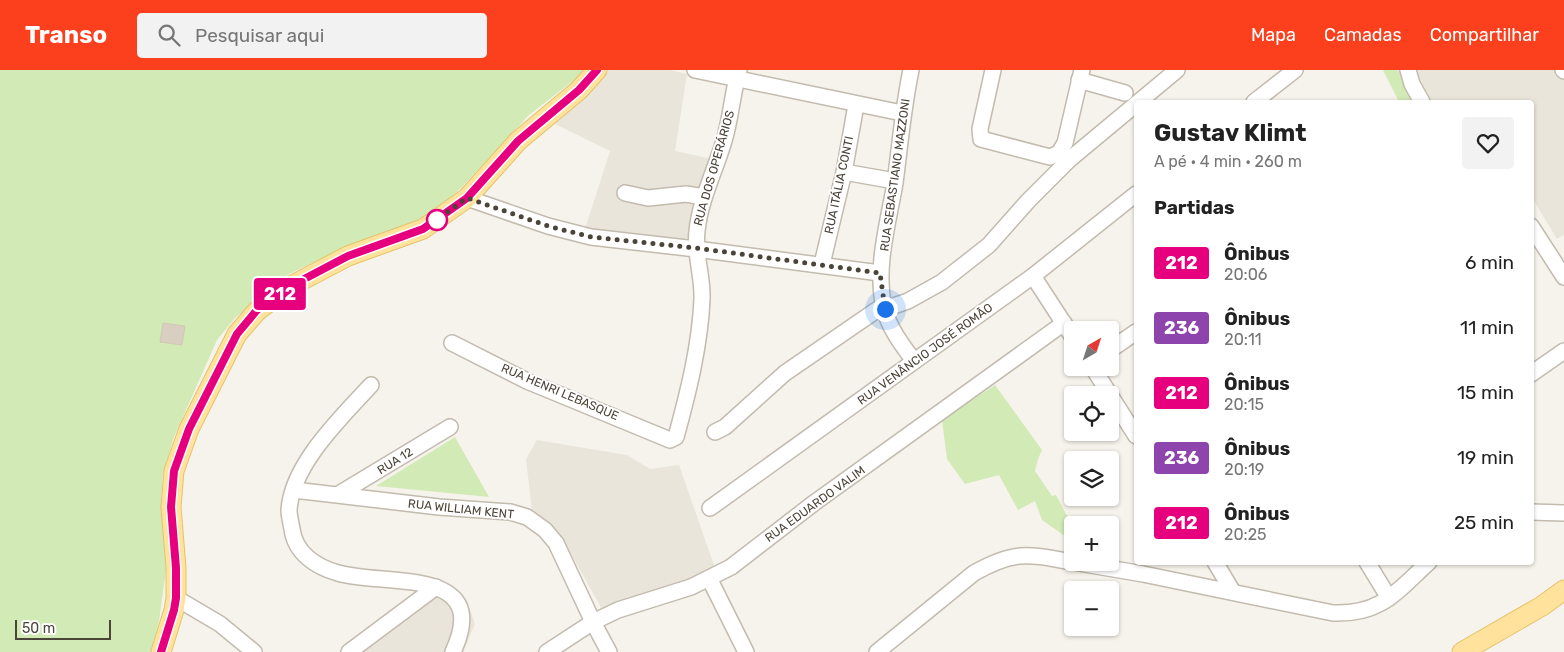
<!DOCTYPE html>
<html lang="pt">
<head>
<meta charset="utf-8">
<style>
  :root { --surface:#fff; --page:#f2f2f2; --text:#222; --muted:#767676; --accent:#fc3f1d }
  body { margin:0; font-family:Rubik,sans-serif; background:var(--page); color:var(--text); height:100vh; display:flex; flex-direction:column; font-size:19px; white-space:nowrap }
  * { box-sizing:border-box; margin:0 }
  p { font-size:16px; color:var(--muted) }
  .icon { flex:none; width:28px; height:28px; fill:none; stroke:currentColor; stroke-width:2; stroke-linecap:round; stroke-linejoin:round }
  .map { position:relative; flex:1; overflow:hidden }
  .drawer { position:absolute; left:1134px; top:30px; width:400px; height:465px; display:flex; flex-direction:column; background:var(--surface); border-radius:5px; box-shadow:0 1px 4px #0004 }
  .drawer>* { flex:none }
  .badge { padding:0 10px; border-radius:4px; font-size:18px; line-height:32px }
  .needle { width:32px; rotate:39deg }
  .fabs { position:absolute; left:1064px; top:251px; display:grid; gap:10px }
  .fabs a { display:grid; place-items:center; width:55px; height:55px; border-radius:5px; background:var(--surface); box-shadow:0 1px 4px #0004; font-size:25px }
  .scale { position:absolute; left:15px; bottom:12px; width:96px; box-sizing:border-box; padding-left:5px; border:2px solid #4b4439; border-top:0; font-size:14px; line-height:18px; white-space:nowrap; color:#4b4439; -webkit-text-stroke:4px #fff; paint-order:stroke }
  .you { position:absolute; width:25px; height:25px; margin:-12px; border:4px solid #fff; border-radius:50%; background:#1a73e8; box-shadow:0 0 0 8px #1a73e833 }
  .map>.badge { position:absolute; translate:-50% -50%; box-shadow:0 0 0 2px #fff }
  h2 { padding:0 20px; font-size:19px; line-height:45px }
  .round { display:grid; place-items:center; flex:none; width:52px; height:52px; border-radius:5px; background:var(--page) }
  .head { display:flex; align-items:center; justify-content:space-between; height:85px; padding:0 20px }
  h1 { font-size:24px; font-weight:700; line-height:38px }
  ul { padding:0; list-style:none }
  li { display:flex; align-items:center; gap:15px; height:65px; padding:0 20px }
  li div { flex:1 }
  li b { display:block; font-size:19px }
  li em { font-style:normal }
  li .badge { min-width:55px; font-weight:700; text-align:center }
  header { display:flex; align-items:center; gap:30px; box-sizing:border-box; height:70px; padding:0 25px; background:var(--accent); color:#fff }
  header strong { font-size:24px }
  nav { display:flex; gap:28px; margin-inline-start:auto; font-size:18px }
  .search { width:350px; height:45px; background:var(--page); display:flex; align-items:center; gap:12px; box-sizing:border-box; padding:0 18px; border-radius:5px; color:var(--muted); font-size:19px }
  .map>svg:first-child { display:block }
</style>
</head>
<body>
<header>
<strong>Transo</strong>
<div class="search"><svg class="icon" aria-label="search" viewBox="0 0 24 24"><circle cx="10" cy="10" r="6"/><path d="M15 15l6 6"/></svg>Pesquisar aqui</div>
<nav><a>Mapa</a><a>Camadas</a><a>Compartilhar</a></nav>
</header>
<div class="map">
<svg width="1564" height="582" viewBox="0 0 1564 582">
  <rect width="100%" height="100%" fill="#f6f3ec"/>
  <!-- residential -->
  <g fill="#eae5da">
    <polygon points="609,0 670,0 687,4 675,81 712,89 691,167 674,173 585,159 610,81 555,54"/>
    <polygon points="1383,0 1564,0 1564,165 1557,169 1531,126 1531,32 1402,32"/>
    <polygon points="537,370 627,385 650,399 679,395 716,501 603,541 563,469 533,449 526,389"/>
    <polygon points="444,517 467,532 475,554 463,582 357,582"/>
  </g>
  <!-- green -->
  <g fill="#d2eab5">
    <polygon points="0,0 587,0 529,45 462,117 442,136 422,150 316,191 289,204 235,248 217,270 174,367 163,403 161,431 166,500 159,551 151,582 0,582"/>
    <polygon points="1383,0 1397,0 1415,32 1399,32"/>
    <polygon points="995,315 1042,380 1038,389 1035,401 1052,426 1056,425 1072,455 1072,471 1042,450 1035,431 1018,440 999,405 965,414 947,389 942,350"/>
    <polygon points="455,367 489,427 376,416"/>
  </g>
  <!-- building -->
  <polygon fill="#d8cfc1" stroke="#d3c7b4" points="163,253 185,256 182,275 160,272"/>
  <g fill="none" stroke-linecap="round" stroke-linejoin="round">
    <defs>
      <g id="minor">
        <polyline points="695,0 902,43"/>
        <path d="M911,0C903,38 900,75 895,113C888,154 875,197 884,238C889,258 902,275 914,291"/>
        <polyline points="993,0 980,59 981,69 1050,87 1059,83 1065,73 1082,0"/>
        <polyline points="1408,0 1412,14 1422,32"/>
        <polyline points="1563,0 1564,1"/>
        <polyline points="1079,10 1125,23"/>
        <polyline points="1254,32 1295,0"/>
        <polyline points="844,102 895,111"/>
        <polyline points="625,123 648,128 686,124 704,127"/>
        <polyline points="467,128 548,156 591,167 696,179 880,203"/>
        <polyline points="1531,156 1564,207"/>
        <polyline points="822,194 844,102 856,35"/>
        <polyline points="1033,206 1072,266"/>
        <polyline points="885,239 908,231 942,212 989,175 1028,131 1070,89 1177,0"/>
        <path d="M452,273L527,311L670,370L676,367C688,323 700,276 702,229C703,206 694,184 697,161C700,131 714,103 723,74C731,50 732,24 739,0"/>
        <polyline points="1110,280 1136,262"/>
        <polyline points="1093,298 1136,366"/>
        <polyline points="1531,304 1564,281"/>
        <path d="M371,315C341,348 292,394 289,440C289,446 291,453 292,459C295,483 316,497 338,503C385,517 493,495 453,582"/>
        <polyline points="715,362 725,357 785,303 884,235"/>
        <polyline points="294,420 439,437 510,442 527,447 545,460 556,473 593,552 609,582"/>
        <polyline points="339,424 450,357"/>
        <polyline points="710,438 1033,206 1136,124"/>
        <polyline points="1531,442 1564,443"/>
        <path d="M1073,492L1143,504L1333,543C1381,545 1396,522 1429,492"/>
        <polyline points="1215,492 1233,522"/>
        <polyline points="1367,492 1389,528"/>
        <polyline points="710,510 746,582"/>
        <polyline points="176,528 220,554 254,582"/>
        <polyline points="349,582 436,517"/>
        <polyline points="547,582 593,552 618,540 691,517 731,497 814,433 1064,253"/>
        <path d="M877,582L974,503C1015,480 1028,484 1072,492"/>
      </g>
      <g id="major">
        <polyline points="161,582 174,540 176,528 176,498 171,437 174,401 189,359 237,264 257,241 289,217 348,186 423,159 443,145 467,128 518,71 579,20 597,0"/>
        <polyline points="1462,582 1542,536 1564,520"/>
      </g>
    </defs>
    <!-- minor casing -->
    <use href="#minor" stroke="#c2bbae" stroke-width="18"/>
    <!-- major casing -->
    <use href="#major" stroke="#e6c16a" stroke-width="21"/>
    <!-- minor -->
    <use href="#minor" stroke="#fff" stroke-width="15"/>
    <!-- major -->
    <use href="#major" stroke="#ffe39c" stroke-width="19"/>
  </g>
  <g fill="none" stroke-linecap="round" stroke-linejoin="round">
    <defs>
      <polyline id="line" points="161,582 174,540 176,528 176,498 171,437 174,401 189,359 237,264 257,240 289,217 348,186 423,159 467,128 518,71 579,20 597,0"/>
    </defs>
    <!-- line casing -->
    <use href="#line" stroke="#fff" stroke-width="11"/>
    <!-- line -->
    <use href="#line" stroke="#e6007e" stroke-width="8"/>
    <!-- walk -->
    <polyline stroke="#4b4439" stroke-width="5" stroke-dasharray="0 9" points="437,150 435,151 467,128 548,156 591,167 696,178 880,203 885,239"/>
  </g>
  <!-- markers -->
  <circle fill="#fff" stroke="#e6007e" stroke-width="2.5" cx="437" cy="150" r="10"/>
  <g text-anchor="middle" stroke-width="4" stroke-linejoin="round" paint-order="stroke">
    <!-- street labels -->
    <g font-size="12" fill="#4b4439" stroke="#fff">
      <text transform="translate(714 98) rotate(-74)" y="4">RUA DOS OPERÁRIOS</text>
      <text transform="translate(895 105) rotate(-82)" y="4">RUA SEBASTIANO MAZZONI</text>
      <text transform="translate(839 115) rotate(-78)" y="4">RUA ITÁLIA CONTI</text>
      <text transform="translate(925 284) rotate(-36)" y="4">RUA VENÂNCIO JOSÉ ROMÃO</text>
      <text transform="translate(560 322) rotate(23)" y="4">RUA HENRI LEBASQUE</text>
      <text transform="translate(395 391) rotate(-32)" y="4">RUA 12</text>
      <text transform="translate(815 434) rotate(-36)" y="4">RUA EDUARDO VALIM</text>
      <text transform="translate(461 439) rotate(6)" y="4">RUA WILLIAM KENT</text>
    </g>
  </g>
</svg>
<div class="fabs">
<a><svg class="needle" viewBox="-14 -14 28 28"><path d="M0-13l5 13h-10z" fill="#e53935"/><path d="M0 13l5-13h-10z" fill="#767676"/></svg></a>
<a><svg class="icon" aria-label="locate" viewBox="0 0 24 24"><circle cx="12" cy="12" r="6"/><path d="M12 2v4M12 18v4M2 12h4M18 12h4"/></svg></a>
<a><svg class="icon" aria-label="layers" viewBox="0 0 24 24"><path d="M12 4l9 5-9 5-9-5zM3 14l9 5 9-5"/></svg></a>
<a>+</a>
<a>−</a>
</div>
<div class="scale">50 m</div>
<div class="you" style="left:885px;top:239px"></div>
<b class="badge" style="left:280px;top:224px;background:#e6007e;color:#fff">212</b>
<section class="drawer">
<div class="head"><div><h1>Gustav Klimt</h1><p>A pé · 4 min · 260 m</p></div><a class="round"><svg class="icon" aria-label="heart" viewBox="0 0 24 24"><path d="M12 20l-8-8c-3-5 5-10 8-4 3-6 11-1 8 4z"/></svg></a></div>
<h2>Partidas</h2>
<ul>
<li><span class="badge" style="background:#e6007e;color:#fff">212</span><div><b>Ônibus</b><p>20:06</p></div><em>6 min</em></li>
<li><span class="badge" style="background:#8e44ad;color:#fff">236</span><div><b>Ônibus</b><p>20:11</p></div><em>11 min</em></li>
<li><span class="badge" style="background:#e6007e;color:#fff">212</span><div><b>Ônibus</b><p>20:15</p></div><em>15 min</em></li>
<li><span class="badge" style="background:#8e44ad;color:#fff">236</span><div><b>Ônibus</b><p>20:19</p></div><em>19 min</em></li>
<li><span class="badge" style="background:#e6007e;color:#fff">212</span><div><b>Ônibus</b><p>20:25</p></div><em>25 min</em></li>
</ul>
</section>
</div>
</body>
</html>
